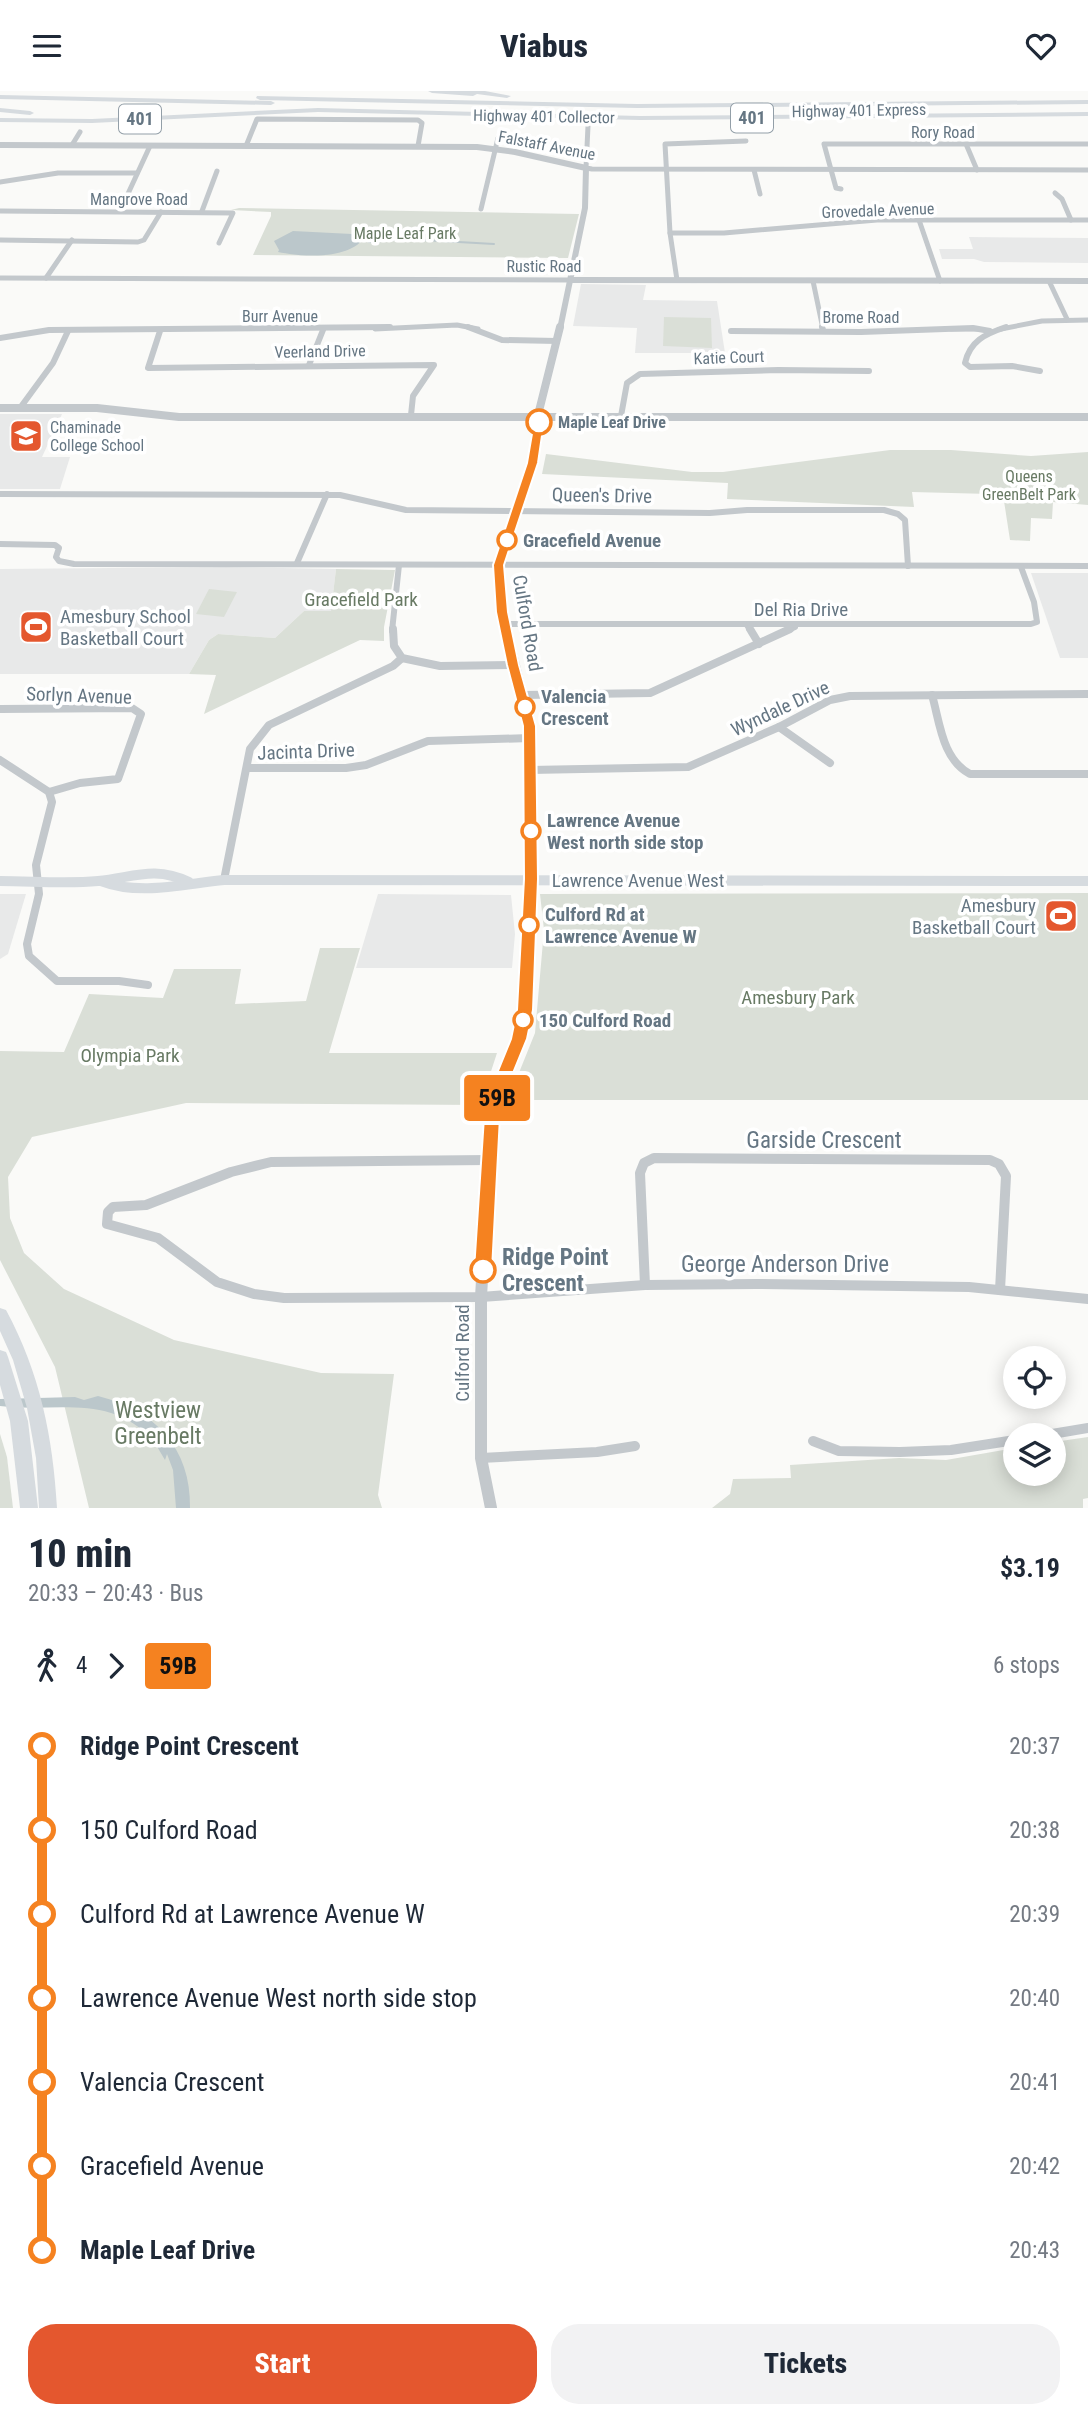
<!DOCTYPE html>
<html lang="en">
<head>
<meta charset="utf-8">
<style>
  :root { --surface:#fff; --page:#f2f2f3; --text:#1f2937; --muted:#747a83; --accent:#e4572e }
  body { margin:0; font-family:"Roboto Condensed",sans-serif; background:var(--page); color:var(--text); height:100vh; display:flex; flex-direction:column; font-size:26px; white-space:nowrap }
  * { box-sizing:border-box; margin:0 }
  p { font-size:23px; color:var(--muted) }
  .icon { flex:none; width:38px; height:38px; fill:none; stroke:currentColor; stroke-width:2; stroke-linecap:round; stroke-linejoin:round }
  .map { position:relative; height:1417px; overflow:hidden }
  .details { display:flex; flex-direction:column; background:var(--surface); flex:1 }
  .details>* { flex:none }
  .badge { padding:0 14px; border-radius:5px; font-size:24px; line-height:46px }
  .tools { position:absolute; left:1003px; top:1255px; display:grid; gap:14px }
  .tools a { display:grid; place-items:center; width:63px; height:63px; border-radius:50%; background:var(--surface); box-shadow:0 4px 18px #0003; font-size:35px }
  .map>.badge { position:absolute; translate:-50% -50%; box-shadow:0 0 0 4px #fff }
  .legs { display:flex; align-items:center; gap:10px; height:77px; padding:0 28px; font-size:23px }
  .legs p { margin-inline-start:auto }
  .head { display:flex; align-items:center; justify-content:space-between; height:119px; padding:0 28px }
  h1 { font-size:38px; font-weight:800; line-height:52px }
  .action { display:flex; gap:14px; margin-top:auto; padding:14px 28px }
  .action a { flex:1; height:80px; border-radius:28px; background:var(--accent); color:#fff; font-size:28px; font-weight:800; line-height:80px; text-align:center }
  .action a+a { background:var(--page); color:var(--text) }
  ul { padding:0 28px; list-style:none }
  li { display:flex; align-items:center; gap:24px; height:84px; font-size:26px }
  li i { display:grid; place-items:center; width:10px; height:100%; margin:0 9px; background:currentColor }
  li i::after { content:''; width:18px; height:18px; margin:-9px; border:5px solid; border-radius:50%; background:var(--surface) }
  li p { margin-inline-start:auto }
  li:first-child i { background:linear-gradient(#0000 50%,currentColor 0) }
  li:last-child i { background:linear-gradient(currentColor 50%,#0000 0) }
  header { display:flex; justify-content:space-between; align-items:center; height:91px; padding:0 28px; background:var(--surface); font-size:32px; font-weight:800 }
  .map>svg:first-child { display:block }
</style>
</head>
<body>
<header><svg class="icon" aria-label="menu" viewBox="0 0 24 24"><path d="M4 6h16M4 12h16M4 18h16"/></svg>Viabus<svg class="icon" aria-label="heart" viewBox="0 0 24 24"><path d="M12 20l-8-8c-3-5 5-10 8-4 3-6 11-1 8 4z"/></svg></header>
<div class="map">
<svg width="1088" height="1417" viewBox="0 0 1088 1417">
  <rect width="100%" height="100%" fill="#fafaf8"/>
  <!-- built -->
  <g fill="#e8e9e9">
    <polygon points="969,146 1088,147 1088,172 984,171 974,168 942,168 939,158 973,158"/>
    <polygon points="581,193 646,194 643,209 717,210 725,262 635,262 637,237 573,235"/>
    <polygon points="0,323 62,323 42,366 70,366 60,398 0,398"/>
    <polygon points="224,476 336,478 331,520 304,520 275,547 218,543 209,549 189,583 0,583 0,478"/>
    <polygon points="1031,482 1088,482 1088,567 1060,567"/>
    <polygon points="0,803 26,803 8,863 0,868"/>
    <polygon points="378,803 511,804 515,843 512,877 356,877"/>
  </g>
  <!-- green -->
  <g fill="#dadfd7">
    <polygon points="239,117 579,123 568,167 253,164 271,125 271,121 231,119"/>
    <polygon points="664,226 711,227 712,257 663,255"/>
    <polygon points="890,359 951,359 1031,365 1088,361 1088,414 1053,411 1052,428 1031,427 1030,450 1010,449 1004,410 990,403 912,401 914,416 727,408 728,392 542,383 546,363 692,381 723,381"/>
    <polygon points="336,478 395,479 384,536 384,550 360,549 204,623 216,584 189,583 209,549 218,543 275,547 304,520 331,520"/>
    <polygon points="209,498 237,501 224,526 196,523"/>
    <polygon points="1088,802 1088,1009 508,1009 535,942 544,839 540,803"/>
    <polygon points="320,857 360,857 329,962 497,962 480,1014 186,1012 32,1046 8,1086 10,1127 24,1162 64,1198 174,1249 321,1282 394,1283 378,1404 382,1417 89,1417 55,1276 0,1169 0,960 64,961 89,903 163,907 174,878 241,878 235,913 306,910"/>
    <polygon points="0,1343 7,1366 13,1417 0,1417"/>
    <polygon points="1088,1346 1088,1407 1083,1408 1083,1417 712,1417 730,1403 733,1388 791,1387 790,1374 899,1367 946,1369 1015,1357 1015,1382 1054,1382 1054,1351"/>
  </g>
  <!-- water -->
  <g fill="#bbc7cb">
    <path d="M293,140L352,143L364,147C348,169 302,166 278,161L279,159L274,150Z"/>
    <path d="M98,1305C155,1319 191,1357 190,1417H176L173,1379L167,1363L165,1369C161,1363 158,1356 154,1351C112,1301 55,1322 0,1315V1308L75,1306L84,1309Z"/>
  </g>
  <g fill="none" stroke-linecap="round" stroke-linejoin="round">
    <!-- stream -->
    <polyline stroke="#bbc7cb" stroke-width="2" points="369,151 405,148 494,153"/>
    <!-- minor-far3 -->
    <g stroke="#c3c8cc" stroke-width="5">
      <polyline points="588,35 586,77 592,78 1088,79"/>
      <polyline points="966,53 977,79"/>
      <polyline points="72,54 80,41"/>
      <polyline points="246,55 257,28 418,29 422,32 418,55"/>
      <polyline points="754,79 760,103"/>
      <polyline points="0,91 58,82 137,82"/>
      <polyline points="841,98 836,97 824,53 1088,53"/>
      <polyline points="1055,102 1062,108 1071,129"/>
      <polyline points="481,118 498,47"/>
      <polyline points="0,120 233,122 219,152"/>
      <polyline points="120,120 150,55"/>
      <polyline points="202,120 217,80"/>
      <polyline points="919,129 940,190"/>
      <polyline points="670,142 724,142 877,129 1088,129"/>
      <polyline points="0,149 138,151 144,149 161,121"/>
      <polyline points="0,187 571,189"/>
      <polyline points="46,187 72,149"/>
      <polyline points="677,189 670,142 665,53 746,50"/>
      <polyline points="813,190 823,238"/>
      <polyline points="1049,190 1067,228"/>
      <polyline points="375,238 457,234 478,238"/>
      <polyline points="951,238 978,238"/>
      <polyline points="1001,238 1042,230 1088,229"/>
    </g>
    <!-- minor-far2 -->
    <g stroke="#c3c8cc" stroke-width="6">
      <polyline points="468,236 502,249 557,250"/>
      <polyline points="822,236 823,240"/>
      <path d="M1006,236C985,243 970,250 965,272L970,276L1012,275L1040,280"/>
      <polyline points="160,240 148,277 434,274 413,305 411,324"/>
      <polyline points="731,240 861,241 973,237 990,240"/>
      <polyline points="0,247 49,239 390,236"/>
      <polyline points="309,274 323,239"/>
      <polyline points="20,317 53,272 68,240"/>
      <polyline points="621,325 627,292 640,283 778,279 869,280"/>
      <polyline points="0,403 340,404 406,419 710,422 747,419 884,419 898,423 905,429 908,475"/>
      <polyline points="0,453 55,454 59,457 56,466 59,470 74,473 1088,475"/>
      <polyline points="297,472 327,403"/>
      <polyline points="506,533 1031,533 1037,531 1034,511 1021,476"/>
      <polyline points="747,534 751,540"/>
      <polyline points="392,540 399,474"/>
      <polyline points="786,540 795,536"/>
    </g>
    <!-- minor-far1 -->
    <g stroke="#c3c8cc" stroke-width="8">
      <polyline points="393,538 394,555 402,567 440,575 513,574"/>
      <polyline points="750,538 759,553"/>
      <polyline points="523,604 650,602 790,538"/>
      <path d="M932,604C940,632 942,668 970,683H1088"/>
      <polyline points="0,618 132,617 141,623 118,688 80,692 49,701"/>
      <polyline points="779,636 830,672"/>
      <polyline points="0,669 49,701 52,711 36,774 39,803 27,853 29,865 57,890 119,890 148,894"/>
      <polyline points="247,677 346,677 366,674 428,650 530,647"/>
      <polyline points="530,679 688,676 779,636 830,609 850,605 1088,603"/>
      <polyline points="224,789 250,658 269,634 393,575 402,567"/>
    </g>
    <!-- minor -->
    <g stroke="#c3c8cc" stroke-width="10">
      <polyline points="489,1069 271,1071 231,1081 146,1114 113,1116 108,1121 107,1133 158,1147 217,1191 254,1203 284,1207 481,1206 645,1194 756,1193 969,1196 1088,1208"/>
      <polyline points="645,1194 640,1082 644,1072 654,1067 990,1069 999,1073 1006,1085 1000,1199"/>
      <polyline points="1046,1344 1088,1337"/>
      <polyline points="813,1350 839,1360 900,1361 951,1359 1015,1349"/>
      <polyline points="481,1367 597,1361 635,1355"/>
    </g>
    <!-- tertiary-far3 -->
    <g stroke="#c3c8cc" stroke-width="6">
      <polyline points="0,54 477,56 515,61 586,77 585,117 560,238"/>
      <polyline points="571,189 1088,190"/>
    </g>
    <!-- tertiary-far2 -->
    <g stroke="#c3c8cc" stroke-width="8">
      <polyline points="0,317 97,317 179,326 1088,326"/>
      <polyline points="506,540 498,474 537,355 539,320 560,236"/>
    </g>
    <!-- tertiary-far1 -->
    <polyline stroke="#c3c8cc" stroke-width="10" points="506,538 530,635 531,788 524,926"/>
    <!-- tertiary -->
    <polyline stroke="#c3c8cc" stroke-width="12" points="491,1417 481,1367 481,1206 489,1069 492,1026 503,987 519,948 524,924"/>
    <!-- secondary -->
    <g stroke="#d6dbdf" stroke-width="10">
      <path d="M0,790C32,790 66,793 98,790C132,787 154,774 189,791"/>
      <path d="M101,790C140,805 183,793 224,789L1088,790"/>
    </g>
    <!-- primary -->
    <g fill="#d6dbdf" fill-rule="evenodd">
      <path d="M0,1217L6,1219C40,1282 53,1346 57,1417H39L36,1367L27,1317L13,1269L0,1240Z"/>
      <polygon points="0,1259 6,1261 8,1266 28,1330 38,1417 20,1417 10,1330 0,1294"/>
    </g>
    <!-- motorway -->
    <g fill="#d6dbdf" fill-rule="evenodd">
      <polygon points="428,0 485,0 511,5 507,7 477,3 473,5 432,2"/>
      <polygon points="0,4 271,10 275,12 271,14 0,8"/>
      <polygon points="257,5 637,13 1088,9 1088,13 637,17 260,9 256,7"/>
      <polygon points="0,17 30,20 34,22 30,24 0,21"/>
      <polygon points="318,17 640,25 1088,21 1088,25 640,29 318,21 92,32 0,31 0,27 92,28"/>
    </g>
  </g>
  <!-- line-1 -->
  <polygon fill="#f58220" stroke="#fff" stroke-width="2" points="539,328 544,331 538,372 504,474 508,521 519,574 536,635 538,788 533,919 527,948 511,987 500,1026 492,1179 489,1184 483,1186 476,1184 474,1179 484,1026 495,987 511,948 517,919 524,788 523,635 507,574 496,521 493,474 527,372 534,331"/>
  <!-- icons -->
  <defs>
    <symbol id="school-square" viewBox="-11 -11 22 22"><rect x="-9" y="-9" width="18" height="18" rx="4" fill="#e4572e" stroke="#fff"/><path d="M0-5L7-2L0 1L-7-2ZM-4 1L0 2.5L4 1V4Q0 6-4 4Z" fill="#fff"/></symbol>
    <symbol id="stadium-square" viewBox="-11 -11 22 22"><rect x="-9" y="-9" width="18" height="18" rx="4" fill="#e4572e" stroke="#fff"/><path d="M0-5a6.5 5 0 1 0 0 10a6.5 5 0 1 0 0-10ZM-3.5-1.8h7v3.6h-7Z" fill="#fff"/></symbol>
  </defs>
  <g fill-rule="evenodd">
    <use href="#school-square" x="7" y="326" width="38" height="38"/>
    <use href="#stadium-square" x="17" y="517" width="38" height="38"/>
    <use href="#stadium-square" x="1042" y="806" width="38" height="38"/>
  </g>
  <!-- markers -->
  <g fill="#fff" stroke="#f58220" stroke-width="3.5">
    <circle cx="539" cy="331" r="12"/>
    <circle cx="507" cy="449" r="9"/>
    <circle cx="525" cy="616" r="9"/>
    <circle cx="531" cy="740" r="9"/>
    <circle cx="529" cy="834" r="9"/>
    <circle cx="523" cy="929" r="9"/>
    <circle cx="483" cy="1179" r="12"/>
  </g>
  <g text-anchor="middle" stroke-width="7" stroke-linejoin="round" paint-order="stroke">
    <!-- far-street labels -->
    <g font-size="16" fill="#657683" stroke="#fff">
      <text transform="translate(859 19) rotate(-1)" y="6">Highway 401 Express</text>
      <text transform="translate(544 25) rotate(1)" y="6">Highway 401 Collector</text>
      <text x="943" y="47">Rory Road</text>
      <text transform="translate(547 54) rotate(11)" y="6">Falstaff Avenue</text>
      <text x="139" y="114">Mangrove Road</text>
      <text transform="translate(878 119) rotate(-2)" y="6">Grovedale Avenue</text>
      <text x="544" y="181">Rustic Road</text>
      <text x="280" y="231">Burr Avenue</text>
      <text x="861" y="232">Brome Road</text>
      <text transform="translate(320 260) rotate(-1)" y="6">Veerland Drive</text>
      <text transform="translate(729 266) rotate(-2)" y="6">Katie Court</text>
    </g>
    <!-- far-park labels -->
    <g font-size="16" fill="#687a64" stroke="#fff">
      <text x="405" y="148">Maple Leaf Park</text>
      <text x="1029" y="391">Queens<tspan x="1029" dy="18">GreenBelt Park</tspan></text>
    </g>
    <!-- far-stop labels -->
    <g font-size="16" font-weight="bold" fill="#657683" stroke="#fff" text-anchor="start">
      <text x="558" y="337">Maple Leaf Drive</text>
    </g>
    <!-- far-poi labels -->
    <g font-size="16" fill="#657683" stroke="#fff" text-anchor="start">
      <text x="50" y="342">Chaminade<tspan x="50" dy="18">College School</tspan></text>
    </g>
    <!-- shield labels -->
    <g fill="#fff" stroke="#939fa8" stroke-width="2">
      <rect x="731" y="12.5" width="42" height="29" rx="5"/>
      <rect x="119" y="13.5" width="42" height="29" rx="5"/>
    </g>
    <g font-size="18" font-weight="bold" fill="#657683">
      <text x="752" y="33">401</text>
      <text x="140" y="34">401</text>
    </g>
    <!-- street labels -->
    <g font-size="19" fill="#657683" stroke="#fff">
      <text transform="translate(602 404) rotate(1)" y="7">Queen's Drive</text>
      <text x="801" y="525">Del Ria Drive</text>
      <text transform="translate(528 532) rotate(80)" y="7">Culford Road</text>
      <text transform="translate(79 604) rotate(2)" y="7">Sorlyn Avenue</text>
      <text transform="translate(780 617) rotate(-25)" y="7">Wyndale Drive</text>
      <text transform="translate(306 660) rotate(-2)" y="7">Jacinta Drive</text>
      <text x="638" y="796">Lawrence Avenue West</text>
      <text transform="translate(462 1262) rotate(-90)" y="7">Culford Road</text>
    </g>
    <!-- stop labels -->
    <g font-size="19" font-weight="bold" fill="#657683" stroke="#fff" text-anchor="start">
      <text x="523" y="456">Gracefield Avenue</text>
      <text x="541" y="612">Valencia<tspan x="541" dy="22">Crescent</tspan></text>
      <text x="547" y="736">Lawrence Avenue<tspan x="547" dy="22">West north side stop</tspan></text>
      <text x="545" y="830">Culford Rd at<tspan x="545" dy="22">Lawrence Avenue W</tspan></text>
      <text x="539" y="936">150 Culford Road</text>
    </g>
    <!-- park labels -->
    <g font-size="19" fill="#687a64" stroke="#fff">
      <text x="361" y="515">Gracefield Park</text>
      <text x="798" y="913">Amesbury Park</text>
      <text x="130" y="971">Olympia Park</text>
    </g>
    <!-- poi labels -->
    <g font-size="19" fill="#657683" stroke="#fff" text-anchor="start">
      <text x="60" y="532">Amesbury School<tspan x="60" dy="22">Basketball Court</tspan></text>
      <text x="1036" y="821" text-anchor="end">Amesbury<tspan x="1036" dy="22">Basketball Court</tspan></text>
    </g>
    <!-- near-street labels -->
    <g font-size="23" fill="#657683" stroke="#fff">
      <text x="824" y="1057">Garside Crescent</text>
      <text x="785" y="1181">George Anderson Drive</text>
    </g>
    <!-- near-stop labels -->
    <g font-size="23" font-weight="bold" fill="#657683" stroke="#fff" text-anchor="start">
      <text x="502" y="1174">Ridge Point<tspan x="502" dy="26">Crescent</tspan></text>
    </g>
    <!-- near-park labels -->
    <g font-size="23" fill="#687a64" stroke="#fff">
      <text x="158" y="1327">Westview<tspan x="158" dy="26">Greenbelt</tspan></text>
    </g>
  </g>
</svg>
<div class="tools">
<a><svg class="icon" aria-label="locate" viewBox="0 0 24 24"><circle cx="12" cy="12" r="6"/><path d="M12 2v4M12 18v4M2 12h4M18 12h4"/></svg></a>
<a><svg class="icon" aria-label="layers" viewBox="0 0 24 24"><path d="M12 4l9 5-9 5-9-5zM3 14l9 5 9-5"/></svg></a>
</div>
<b class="badge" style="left:497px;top:1007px;background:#f58220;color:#111">59B</b>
</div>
<section class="details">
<div class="head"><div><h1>10 min</h1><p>20:33 – 20:43 · Bus</p></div><b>$3.19</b></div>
<div class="legs"><svg class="icon" aria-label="walk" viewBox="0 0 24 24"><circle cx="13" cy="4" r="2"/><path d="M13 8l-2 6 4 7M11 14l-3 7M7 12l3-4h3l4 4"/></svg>4<svg class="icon" aria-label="forward" viewBox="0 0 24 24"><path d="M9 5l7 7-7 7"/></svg><b class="badge" style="background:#f58220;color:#111">59B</b><p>6 stops</p></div>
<ul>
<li><i style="color:#f58220"></i><b>Ridge Point Crescent</b><p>20:37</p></li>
<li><i style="color:#f58220"></i><span>150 Culford Road</span><p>20:38</p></li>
<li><i style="color:#f58220"></i><span>Culford Rd at Lawrence Avenue W</span><p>20:39</p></li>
<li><i style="color:#f58220"></i><span>Lawrence Avenue West north side stop</span><p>20:40</p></li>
<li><i style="color:#f58220"></i><span>Valencia Crescent</span><p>20:41</p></li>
<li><i style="color:#f58220"></i><span>Gracefield Avenue</span><p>20:42</p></li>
<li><i style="color:#f58220"></i><b>Maple Leaf Drive</b><p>20:43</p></li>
</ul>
<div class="action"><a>Start</a><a>Tickets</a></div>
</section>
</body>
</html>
